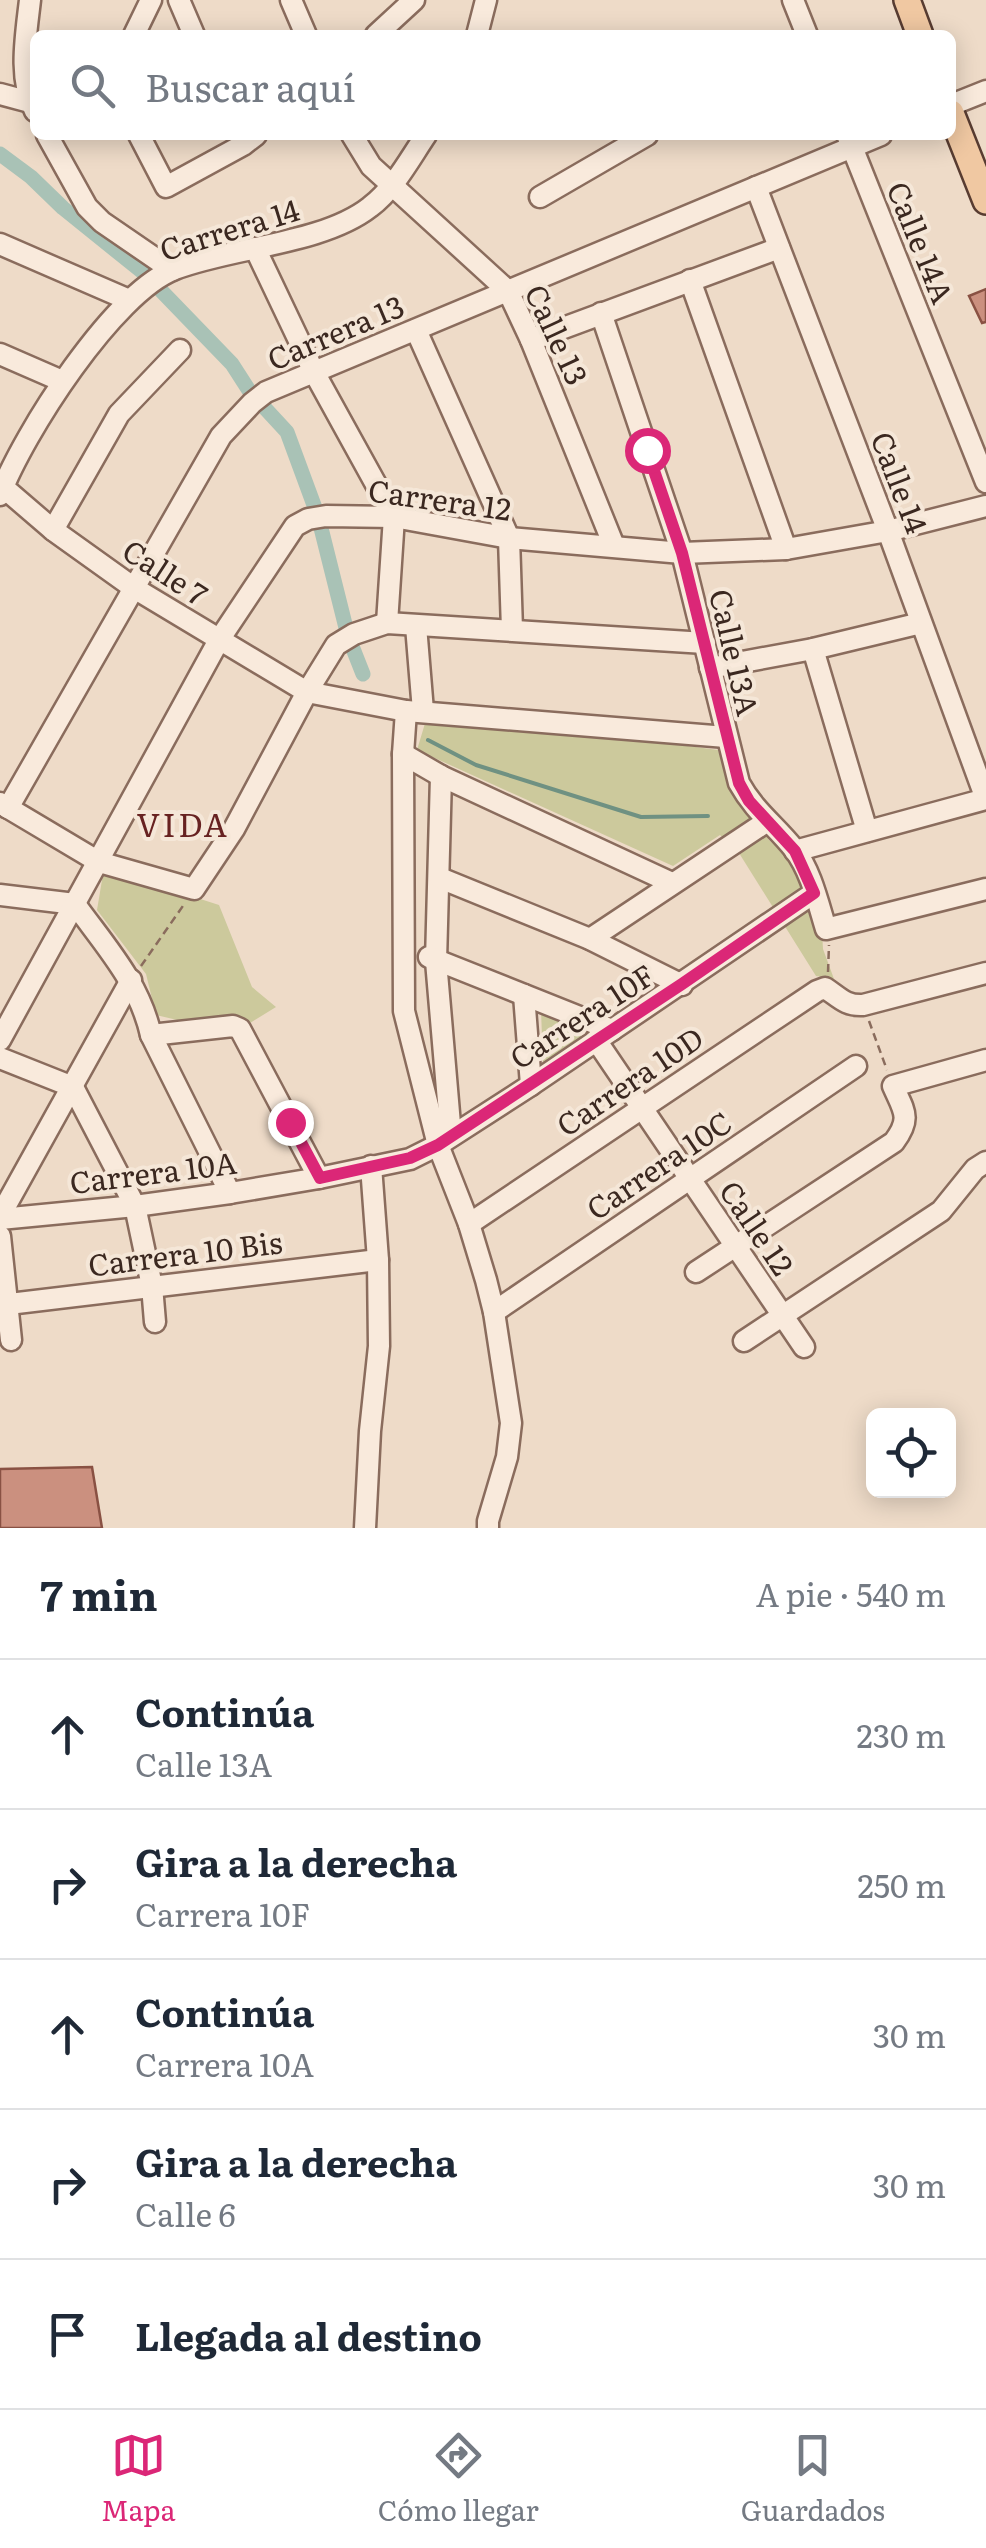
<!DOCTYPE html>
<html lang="es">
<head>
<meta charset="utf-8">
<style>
	body { margin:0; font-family:Literata,serif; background:#f6f6f7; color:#1f2937 }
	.controls { position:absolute; right:30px; bottom:30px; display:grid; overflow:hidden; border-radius:15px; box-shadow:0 5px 25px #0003 }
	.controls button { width:90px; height:90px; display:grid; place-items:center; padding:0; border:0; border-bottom:2px solid #e0e1e3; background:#fff; color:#1f2937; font:50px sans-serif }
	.stop { position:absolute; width:30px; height:30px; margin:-22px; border:8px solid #db2777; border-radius:50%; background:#fff }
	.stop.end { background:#db2777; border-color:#fff; box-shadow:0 2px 10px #0008 }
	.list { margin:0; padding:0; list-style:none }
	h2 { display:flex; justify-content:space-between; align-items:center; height:130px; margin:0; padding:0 40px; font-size:42px }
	h2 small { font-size:32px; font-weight:400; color:#747a83 }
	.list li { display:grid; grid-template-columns:65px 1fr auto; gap:30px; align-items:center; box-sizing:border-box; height:150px; padding:0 40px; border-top:2px solid #e0e1e3 }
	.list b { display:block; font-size:38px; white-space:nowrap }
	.list p { margin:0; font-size:32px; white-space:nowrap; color:#747a83 }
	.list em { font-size:32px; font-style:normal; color:#747a83 }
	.icon { flex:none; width:55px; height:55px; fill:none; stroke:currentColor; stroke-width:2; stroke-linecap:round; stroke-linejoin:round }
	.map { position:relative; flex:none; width:986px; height:1528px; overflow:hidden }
	.search { position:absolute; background:#fff; box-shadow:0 5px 25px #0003; left:30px; right:30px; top:30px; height:110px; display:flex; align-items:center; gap:25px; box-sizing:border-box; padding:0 35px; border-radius:15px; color:#747a83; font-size:38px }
	.sheet { height:880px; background:#fff }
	nav { display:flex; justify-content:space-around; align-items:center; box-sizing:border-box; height:140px; border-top:2px solid #e0e1e3; background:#fff; font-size:28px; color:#747a83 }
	nav a { display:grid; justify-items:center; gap:5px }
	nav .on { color:#db2777 }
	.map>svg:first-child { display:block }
	.green { fill:#ccc99c }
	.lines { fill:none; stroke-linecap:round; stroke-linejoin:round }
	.stream { stroke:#6f9182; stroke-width:4 }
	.canal { stroke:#a9c2b6; stroke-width:15 }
	.building { fill:#cb907f; stroke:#895143; stroke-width:2.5 }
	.minor-casing { stroke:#8a6c5d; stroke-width:25 }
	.major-casing { stroke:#583c31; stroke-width:30 }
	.path { stroke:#8a6c5d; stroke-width:2.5; stroke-dasharray:8 5; stroke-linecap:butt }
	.minor { stroke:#f9eadc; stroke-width:20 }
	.major { stroke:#f0c8a2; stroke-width:25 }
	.route { stroke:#db2777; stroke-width:12 }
	.labels { text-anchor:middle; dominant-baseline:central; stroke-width:8; stroke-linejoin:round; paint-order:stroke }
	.street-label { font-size:30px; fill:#3b2820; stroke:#f5e7d8 }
	.neighbourhood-label { font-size:32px; letter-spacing:2.5px; fill:#672221; stroke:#f5e7d8 }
</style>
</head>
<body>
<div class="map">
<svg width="986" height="1528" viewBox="0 0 986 1528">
	<rect width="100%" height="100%" fill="#eedbc8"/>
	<g class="green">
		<path d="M426,720L534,733L598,734L718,750L734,795L769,840L791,860L822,932L823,949L834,979L816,976L739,853L720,835L673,866L417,750Z"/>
		<path d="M104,868L219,905L252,987L276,1007L250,1023H190L156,1015L146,974L97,910Z"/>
		<path d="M541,1010L570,1021L584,1040L543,1064Z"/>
	</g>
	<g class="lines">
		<path class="stream" d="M428,740L476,765L641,817L708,816"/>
		<path class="canal" d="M0,154L31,177L63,208L145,274L232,364L250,392L287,432L318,516L348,636L363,674"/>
	</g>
	<g class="building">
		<path d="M986,289V322L982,323L969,296Z"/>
		<path d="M92,1467L102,1528H0V1469Z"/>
	</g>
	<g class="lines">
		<defs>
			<g id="minor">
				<path d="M30,0C26,36 18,78 35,111"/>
				<path d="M179,0L194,35"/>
				<path d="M291,0L306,35"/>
				<path d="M793,0L807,35"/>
				<path d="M134,35L151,0"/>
				<path d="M376,35L414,0"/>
				<path d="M477,35L486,0"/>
				<path d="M0,94L30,102"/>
				<path d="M951,105L986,91"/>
				<path d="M47,135L87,207L102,222L172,270"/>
				<path d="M139,135L166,187L243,145L256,135"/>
				<path d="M352,135L371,166L508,291L531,340L614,546"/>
				<path d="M848,137L986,482"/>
				<path d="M756,187L888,531L986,799"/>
				<path d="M540,197L647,135"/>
				<path d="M0,244L129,300"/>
				<path d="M255,248L314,372L394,517L387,623"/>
				<path d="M690,280L786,549"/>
				<path d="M601,313L682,553L739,783C755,812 775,825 794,849C811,871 818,903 826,929L986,889"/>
				<path d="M416,330L509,538L512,630"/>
				<path d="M531,340L779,248"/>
				<path d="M0,354L62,381"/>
				<path d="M3,487L53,530L134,588L307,692L406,711L726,737"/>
				<path d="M0,495C23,434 113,293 175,269C232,247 323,244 370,207C394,189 409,160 426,135"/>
				<path d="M53,530L119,414L180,350"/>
				<path d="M416,626L423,711"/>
				<path d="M813,649L867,831"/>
				<path d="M710,668L813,649L921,623"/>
				<path d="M406,711L403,754L404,1011L438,1145L469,1224L486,1280L494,1312L511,1423L507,1457L488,1521V1528"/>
				<path d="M403,754L441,776L672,883"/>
				<path d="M441,776L436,961L451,1136"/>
				<path d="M0,803L99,862L194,889L234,829L307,692L336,645L354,634L387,623L705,643"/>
				<path d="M8,808L221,436L252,403L266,392L881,135"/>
				<path d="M795,851L986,799"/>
				<path d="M440,878L590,939L682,985"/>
				<path d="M0,895L75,904C106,947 139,982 151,1035L230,1193"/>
				<path d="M590,939L766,822"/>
				<path d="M429,957L612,1030"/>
				<path d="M524,995L531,1085"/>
				<path d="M151,1035L233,1026L240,1029L319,1178"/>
				<path d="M0,1040L219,640L295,526L308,519L326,516L394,517L509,538L682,553L786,549L888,531L986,506"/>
				<path d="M596,1040L804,1347"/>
				<path d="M0,1058L73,1087L135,1206L152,1286L155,1322"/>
				<path d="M0,1216L131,980"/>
				<path d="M0,1219L135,1206L230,1193L319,1178L410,1159L438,1145L531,1085L814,893"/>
				<path d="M469,1224L817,991L825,988C839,997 845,1006 863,1005L986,973"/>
				<path d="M0,1236L11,1340"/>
				<path d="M696,1272L894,1142C912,1118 904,1111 893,1086L986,1060"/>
				<path d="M0,1305L378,1260"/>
				<path d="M494,1312L856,1066"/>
				<path d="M744,1341L941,1211L975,1169L986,1162"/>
				<path d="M365,1528L370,1431L379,1346L378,1260L371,1166"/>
			</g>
			<g id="major">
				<path d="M907,0L920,35"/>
				<path d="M951,113L986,201"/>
			</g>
		</defs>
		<use href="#minor" class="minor-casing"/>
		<use href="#major" class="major-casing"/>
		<g class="path">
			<path d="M141,966L185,903"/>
			<path d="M828,972L829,945"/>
			<path d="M869,1021L887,1070"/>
		</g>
		<use href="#minor" class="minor"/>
		<use href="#major" class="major"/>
	</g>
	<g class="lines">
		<path class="route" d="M290,1122L320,1178L410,1158L438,1145L682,984L814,893L795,851L749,801L739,783L682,553L647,450"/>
	</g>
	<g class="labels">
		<g class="street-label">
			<text transform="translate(229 228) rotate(-17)">Carrera 14</text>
			<text transform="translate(922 242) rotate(68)">Calle 14A</text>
			<text transform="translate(335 331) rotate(-23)">Carrera 13</text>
			<text transform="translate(558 334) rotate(65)">Calle 13</text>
			<text transform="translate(901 482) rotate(69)">Calle 14</text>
			<text transform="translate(440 498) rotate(8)">Carrera 12</text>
			<text transform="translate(166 571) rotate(33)">Calle 7</text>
			<text transform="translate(736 652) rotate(77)">Calle 13A</text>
			<text transform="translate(581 1015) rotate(-33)">Carrera 10F</text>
			<text transform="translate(629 1080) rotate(-34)">Carrera 10D</text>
			<text transform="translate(658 1164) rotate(-34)">Carrera 10C</text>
			<text transform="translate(153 1171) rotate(-7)">Carrera 10A</text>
			<text transform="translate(758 1227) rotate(56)">Calle 12</text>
			<text transform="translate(185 1252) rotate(-7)">Carrera 10 Bis</text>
		</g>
		<g class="neighbourhood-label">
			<text x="183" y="823">VIDA</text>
		</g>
	</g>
</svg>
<div class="controls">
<button><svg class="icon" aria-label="locate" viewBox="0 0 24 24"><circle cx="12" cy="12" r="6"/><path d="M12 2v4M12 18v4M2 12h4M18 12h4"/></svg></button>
</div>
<div class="stop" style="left:647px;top:450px"></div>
<div class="stop end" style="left:290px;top:1122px"></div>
<div class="search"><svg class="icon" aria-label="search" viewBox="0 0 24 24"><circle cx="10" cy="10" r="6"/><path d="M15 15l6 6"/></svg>Buscar aquí</div>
</div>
<section class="sheet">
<h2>7 min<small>A pie · 540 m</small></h2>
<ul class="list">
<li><svg class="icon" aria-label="ahead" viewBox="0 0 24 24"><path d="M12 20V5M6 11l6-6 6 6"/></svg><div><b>Continúa</b><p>Calle 13A</p></div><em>230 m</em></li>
<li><svg class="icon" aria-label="right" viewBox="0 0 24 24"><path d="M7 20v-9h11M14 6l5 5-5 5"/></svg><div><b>Gira a la derecha</b><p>Carrera 10F</p></div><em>250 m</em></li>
<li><svg class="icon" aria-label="ahead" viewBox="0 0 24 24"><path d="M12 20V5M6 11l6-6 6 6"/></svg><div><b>Continúa</b><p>Carrera 10A</p></div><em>30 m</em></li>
<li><svg class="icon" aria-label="right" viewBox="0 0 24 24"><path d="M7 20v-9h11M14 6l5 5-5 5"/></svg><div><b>Gira a la derecha</b><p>Calle 6</p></div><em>30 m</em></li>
<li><svg class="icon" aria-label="arrive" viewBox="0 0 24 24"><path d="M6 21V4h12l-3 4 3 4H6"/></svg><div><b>Llegada al destino</b></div></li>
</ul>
</section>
<nav>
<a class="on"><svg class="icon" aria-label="map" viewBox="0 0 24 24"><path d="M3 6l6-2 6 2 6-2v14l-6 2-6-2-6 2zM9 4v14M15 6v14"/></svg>Mapa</a>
<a><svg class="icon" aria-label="directions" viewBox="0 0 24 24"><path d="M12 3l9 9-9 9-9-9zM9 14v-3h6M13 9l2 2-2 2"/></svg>Cómo llegar</a>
<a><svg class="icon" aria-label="saved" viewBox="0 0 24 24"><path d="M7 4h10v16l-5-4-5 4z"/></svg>Guardados</a>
</nav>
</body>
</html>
